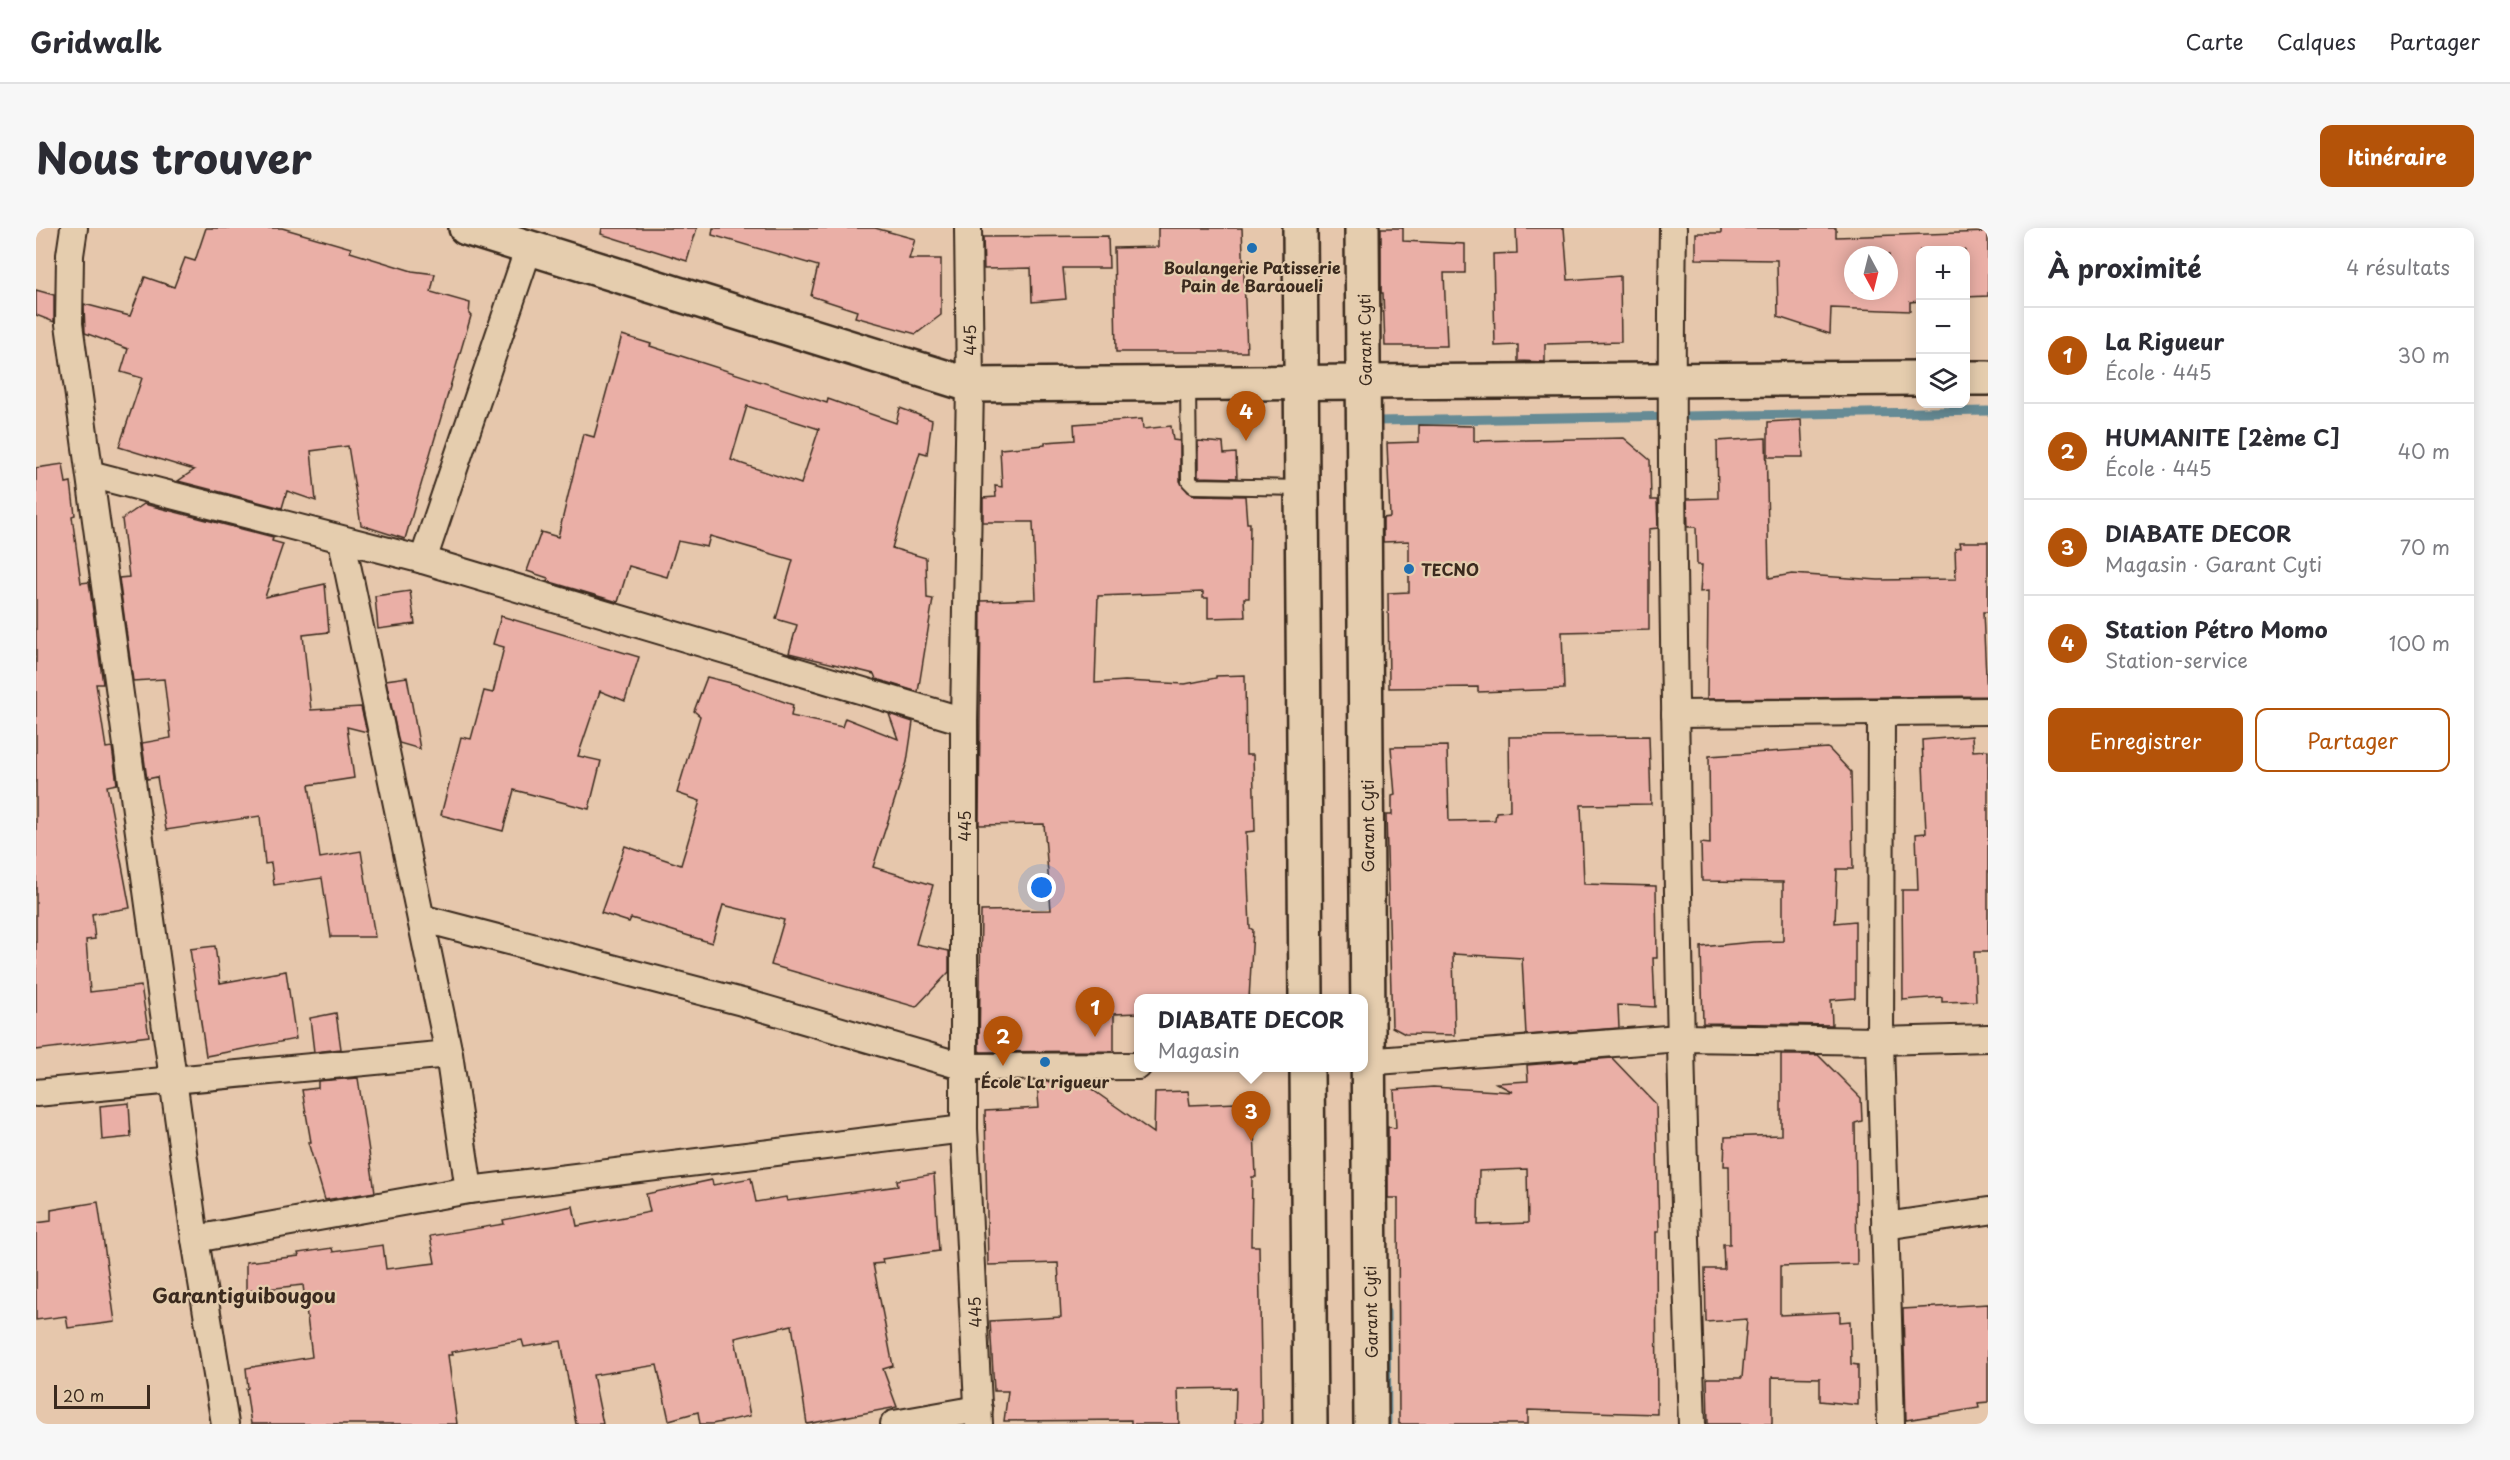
<!DOCTYPE html>
<html lang="fr">
<head>
<meta charset="utf-8">
<style>
	body { margin:0; font-family:"Playpen Sans",sans-serif; background:#f7f7f7; color:#2b2b33 }
	.controls { position:absolute; right:18px; top:18px; display:grid; overflow:hidden; border-radius:12px; box-shadow:0 3px 15px #0003 }
	.controls button { width:54px; height:54px; display:grid; place-items:center; padding:0; border:0; border-bottom:2px solid #e1e1e2; background:#fff; color:#2b2b33; font:30px sans-serif }
	.compass { position:absolute; left:1808px; top:18px; width:54px; height:54px; border-radius:50%; background:#fff; box-shadow:0 3px 15px #0003; rotate:173deg }
	.scale { position:absolute; left:18px; bottom:15px; width:96px; box-sizing:border-box; padding-left:6px; border:3px solid #3b2a1e; border-top:0; font-size:16px; line-height:21px; white-space:nowrap; color:#3b2a1e; -webkit-text-stroke:4px #e5cdae; paint-order:stroke }
	.you { position:absolute; left:1006px; top:660px; width:21px; height:21px; margin:-15px; border:4px solid #fff; border-radius:50%; background:#1a73e8; box-shadow:0 0 0 9px #1a73e833 }
	.badge { display:grid; place-items:center; width:39px; height:39px; border-radius:50%; background:#b45309; color:#fff; font-size:20px; font-weight:700 }
	.pin { position:absolute; translate:-50% -50px; filter:drop-shadow(0 2px 3px #0008) }
	.pin::after { content:''; position:absolute; top:32px; width:21px; height:18px; background:inherit; clip-path:polygon(0 0,100% 0,50% 100%) }
	.popup { position:absolute; left:1098px; top:766px; width:234px; height:78px; box-sizing:border-box; display:grid; place-content:center; border-radius:12px; background:#fff; filter:drop-shadow(0 2px 4px #0005); font-size:20px; white-space:nowrap; color:#7c7c81 }
	.popup b { font-size:22px; color:#2b2b33 }
	.popup::after { content:''; position:absolute; left:50%; top:100%; margin-left:-12px; border:12px solid transparent; border-top-color:#fff }
	.list { margin:0; padding:0; list-style:none }
	h2 { display:flex; justify-content:space-between; align-items:center; height:78px; margin:0; padding:0 24px; font-size:26px }
	h2 small { font-size:20px; font-weight:400; color:#7c7c81 }
	.list li { display:grid; grid-template-columns:39px 1fr auto; gap:18px; align-items:center; box-sizing:border-box; height:96px; padding:0 24px; border-top:2px solid #e1e1e2 }
	.list b { display:block; font-size:22px; white-space:nowrap }
	.list p { margin:0; font-size:20px; white-space:nowrap; color:#7c7c81 }
	.list em { font-size:20px; font-style:normal; color:#7c7c81 }
	.actions { display:flex; gap:12px; padding:18px 24px }
	.actions a { flex:1; padding:14px 0; border:2px solid #b45309; border-radius:12px; text-align:center; font-size:21px; color:#b45309 }
	.actions .main { background:#b45309; color:#fff }
	.icon { flex:none; width:33px; height:33px; fill:none; stroke:currentColor; stroke-width:2; stroke-linecap:round; stroke-linejoin:round }
	.map { position:relative; flex:none; width:1952px; height:1196px; overflow:hidden; border-radius:12px }
	header { display:flex; align-items:center; gap:36px; box-sizing:border-box; height:84px; padding:0 30px; background:#fff; border-bottom:2px solid #e1e1e2 }
	header strong { font-size:28px }
	nav { display:flex; gap:33px; margin-inline-start:auto; font-size:21px }
	.intro { display:flex; align-items:center; justify-content:space-between; box-sizing:border-box; height:144px; padding:0 36px }
	h1 { margin:0; font-size:42px }
	.button { padding:15px 27px; border-radius:12px; background:#b45309; color:#fff; font-size:21px; font-weight:700 }
	main { display:flex; gap:36px; padding:0 36px }
	aside { flex:1; background:#fff; border-radius:12px; box-shadow:0 3px 15px #0003 }
	.map>svg:first-child { display:block }
	.lines { fill:none; stroke-linecap:round; stroke-linejoin:round }
	.stream { stroke:#668b95; stroke-width:9 }
	.building { fill:#eaafa6; stroke:#3b2a1e; stroke-width:1.5; fill-rule:evenodd }
	.service-casing { stroke:#3b2a1e; stroke-width:18 }
	.minor-casing { stroke:#3b2a1e; stroke-width:30 }
	.tertiary-casing { stroke:#3b2a1e; stroke-width:38 }
	.secondary-casing { stroke:#3b2a1e; stroke-width:38 }
	.service { stroke:#e5cdae; stroke-width:14 }
	.minor { stroke:#e5cdae; stroke-width:26 }
	.tertiary { stroke:#e5cdae; stroke-width:33 }
	.secondary { stroke:#e5cdae; stroke-width:33 }
	.poi-dot { fill:#1f6fb2; stroke:#e5cdae; stroke-width:2 }
	.labels { text-anchor:middle; dominant-baseline:central; stroke-width:4.5; stroke-linejoin:round; paint-order:stroke }
	.poi-label { font-size:16px; font-weight:bold; fill:#3b2a1e; stroke:#e5cdae }
	.street-label { font-size:16px; fill:#3b2a1e; stroke:#e5cdae }
	.quarter-label { font-size:20px; font-weight:bold; fill:#3b2a1e; stroke:#e5cdae }
</style>
</head>
<body>
<header>
<strong>Gridwalk</strong>
<nav><a>Carte</a><a>Calques</a><a>Partager</a></nav>
</header>
<div class="intro"><h1>Nous trouver</h1><a class="button">Itinéraire</a></div>
<main>
<div class="map">
<svg width="1952" height="1196" viewBox="0 0 1952 1196">
	<rect width="100%" height="100%" fill="#e6c7ac"/>
	<filter id="ink" filterUnits="userSpaceOnUse"><feTurbulence type="fractalNoise" baseFrequency=".0167" numOctaves="2"/><feDisplacementMap in="SourceGraphic" scale="12" xChannelSelector="R" yChannelSelector="G"/><feConvolveMatrix kernelMatrix="1 2 1 2 8 2 1 2 1" color-interpolation-filters="sRGB"/></filter>
	<g filter="url(#ink)">
		<g class="lines">
			<g class="stream">
				<path d="M1341,201L1340,193L1952,183"/>
				<path d="M1350,1084L1351,1196"/>
			</g>
		</g>
		<g class="building">
			<path d="M170,0H246L315,20L314,24L376,43L399,46L395,64L434,75L433,86L435,88L369,311L325,297L312,218L275,223L280,273L251,263L246,280L142,253L158,242L83,219L106,150L85,144L92,121L49,105L48,76L94,88L109,49L138,59L149,30L159,33Z"/>
			<path d="M566,0H661L651,33L565,6Z"/>
			<path d="M677,0H839L879,11L873,31H905V87L880,106L819,89L821,83L775,68L782,38L676,7Z"/>
			<path d="M1122,0H1206L1211,124H1080L1078,20L1122,19Z"/>
			<path d="M1345,0H1367V13L1429,16V45H1408L1411,118H1349L1347,65H1345Z"/>
			<path d="M1480,0H1528L1532,52L1584,48L1585,114L1509,116V134L1482,133V117L1459,118L1457,26L1481,25Z"/>
			<path d="M1685,0H1800V9L1952,4V68L1929,69V22H1884V73L1874,74V83L1795,80L1794,106L1742,89L1741,32L1660,31V5H1685ZM1817,27H1853V63H1817Z"/>
			<path d="M1072,8L1073,40H1027L1030,71L996,74L995,40L948,41L947,9Z"/>
			<path d="M0,62L18,67V94L0,87Z"/>
			<path d="M586,107L615,116L614,118L791,175L792,171L860,195L864,180L896,192L891,226L884,224L856,320L890,330L891,370L897,371L882,464L840,451L838,446L753,425L761,397L740,391L757,332L674,308L671,319L642,313L631,349L593,338L582,374L511,353L512,350L491,343L505,304L522,309L547,206L558,209ZM711,178L783,201L765,256L695,232Z"/>
			<path d="M1106,191L1107,201L1135,198L1137,212L1144,213V253L1152,264L1158,267L1209,268L1211,295H1214L1213,370H1208L1209,389L1172,390V370H1167V364L1062,368L1059,455L1089,453L1149,456L1180,450V448L1209,447L1210,527H1217L1219,603L1210,604L1214,700L1217,702L1213,771H1102V785L1078,786V823L945,824L943,823L945,683L1015,682L1008,596L943,597L945,373L1000,371L997,294H947V270L960,269L959,258L966,259L964,221L1009,217V214L1039,212L1038,196Z"/>
			<path d="M1765,192L1767,229H1732V194Z"/>
			<path d="M1383,197L1438,198V213L1588,210L1614,232L1615,272H1621L1622,300L1613,301V402L1526,404L1528,461L1442,464V459L1353,460L1352,365L1373,364V313L1347,314V290L1354,289L1351,215L1383,214Z"/>
			<path d="M1730,210L1733,350L1756,346L1842,352L1920,351L1919,320L1925,319L1924,314H1952V384H1947L1951,468L1671,471L1672,363L1664,364L1666,337H1661L1660,299H1652L1651,271L1682,270L1681,213Z"/>
			<path d="M1162,213L1187,215L1188,226L1200,225L1201,250L1162,249Z"/>
			<path d="M27,236L30,255L35,254L39,287L36,288L45,355L53,354L67,456H60L70,520L76,519L81,556L71,558L94,680L56,686L59,711L50,712L54,764L105,758L113,808L0,822V240Z"/>
			<path d="M108,276L237,309L236,313L247,316L229,369L289,356L293,404L267,407L275,482L325,479L331,504L311,499L318,550L273,557L284,630L325,623L339,709H295L286,650L238,657L235,635L229,636L224,588L130,602L121,549L111,551L106,515L135,510L128,451L97,453L83,350L93,349L86,291Z"/>
			<path d="M374,363L379,396L342,401L339,368Z"/>
			<path d="M465,388L603,429L589,473L564,463L542,528L565,533L553,581L478,562L467,603L405,587L425,509L435,511L448,463L457,465L468,419L457,416Z"/>
			<path d="M371,449L384,521L363,515L350,452Z"/>
			<path d="M671,449L699,456L757,477L755,488L806,499L809,490L862,511L853,486L877,494L871,534L837,639L897,657L880,716L913,723V744L880,779L735,737L748,692L687,677L676,715L595,690L593,694L565,685L589,618L645,637L664,573L641,565L664,488L658,483Z"/>
			<path d="M1613,508L1615,576L1545,577L1548,656L1620,658L1621,730H1617L1619,779L1582,777L1583,800L1490,807L1486,730L1417,726L1419,807L1369,806L1356,799L1350,587H1356V568L1359,567L1355,519L1411,518L1413,593L1459,592L1460,584L1474,583L1473,509Z"/>
			<path d="M1936,508L1937,523L1952,522V724H1938L1940,773L1906,774V769L1867,772L1866,662H1882L1880,606L1890,605L1886,512Z"/>
			<path d="M1792,520L1815,544L1817,641H1801L1799,695L1819,693V770L1795,772L1796,797L1667,795L1665,719L1717,714L1747,713V654L1666,653L1665,615L1674,616L1673,528Z"/>
			<path d="M179,718L184,755L250,743L260,811L170,828L154,721Z"/>
			<path d="M300,785L305,821L278,824L274,790Z"/>
			<path d="M1745,827H1782L1825,870L1826,893L1819,895L1821,1036L1744,1038V1087L1804,1084V1094L1814,1093L1815,1136L1822,1137V1177L1784,1173V1150L1736,1149V1196H1672L1671,1150H1706L1711,1091L1670,1094L1669,1041H1688L1687,1016H1694L1693,938H1688L1689,909L1745,907Z"/>
			<path d="M1576,830L1620,876L1623,1004H1620L1621,1186L1492,1182V1196H1363L1362,970H1352V899L1360,900L1358,862L1397,859L1477,864L1460,855L1492,853L1491,837ZM1491,941L1492,995L1442,997L1443,943Z"/>
			<path d="M322,850L339,964L289,972L272,914H275L266,862L282,860V853Z"/>
			<path d="M1044,853L1118,905L1119,864L1152,863L1154,877L1201,875L1215,886L1213,900L1218,902L1220,949H1216L1215,1018H1223L1226,1196H1199L1200,1160L1142,1161L1143,1196H1095V1192L968,1193L972,1163H958L954,1093L1025,1089L1022,1035L952,1037L949,883L1003,880L1001,854Z"/>
			<path d="M93,875L95,909L66,912L64,878Z"/>
			<path d="M898,946L903,1023L846,1031L847,1035L837,1036L857,1138L847,1141L861,1179L771,1196L756,1097L699,1110L714,1188L676,1196H664L662,1184L633,1192L621,1137L557,1147L567,1196H540L525,1113L488,1119L486,1112L415,1124L416,1127H412L421,1196H215L210,1161L212,1160L210,1140L276,1129L267,1057L210,1063V1034L263,1028L262,1025L296,1020L297,1024L347,1017L350,1041L399,1035L394,1008L468,996L467,992L537,978L541,998L614,984L610,966L676,952L677,957L715,950L720,974L750,969L751,973L862,958L861,952Z"/>
			<path d="M62,974L79,1094L32,1100L30,1088L0,1092V995L15,993V982Z"/>
			<path d="M1952,1076V1174L1942,1175L1943,1180L1870,1192L1867,1081Z"/>
		</g>
		<g class="lines">
			<defs>
				<path id="service" d="M1152,155L1153,253L1158,258L1266,260"/>
				<g id="minor">
					<path d="M38,0L34,27L33,96L159,1011L189,1196"/>
					<path d="M932,0L934,157L928,493V901L943,1196"/>
					<path d="M1637,0C1634,178 1637,357 1640,535C1643,755 1648,976 1656,1196"/>
					<path d="M54,246L387,332L928,493"/>
					<path d="M306,313L413,826L433,962"/>
					<path d="M387,332L493,19"/>
					<path d="M1845,484L1844,813L1855,1196"/>
					<path d="M1639,486L1952,483"/>
					<path d="M385,690L706,774L929,839L1102,838"/>
					<path d="M1328,834L1644,810L1844,813L1952,810"/>
					<path d="M0,865L413,826"/>
					<path d="M1849,998L1952,983"/>
					<path d="M159,1011L433,962L928,901"/>
					<path d="M858,1196L943,1181"/>
				</g>
				<g id="tertiary">
					<path d="M430,0L934,157L1884,150"/>
					<path d="M1930,150H1952"/>
				</g>
				<g id="secondary">
					<path d="M1264,0L1270,770"/>
					<path d="M1326,0L1335,1196"/>
					<path d="M1271,840L1274,1196"/>
				</g>
			</defs>
			<use href="#service" class="service-casing"/>
			<use href="#minor" class="minor-casing"/>
			<use href="#tertiary" class="tertiary-casing"/>
			<use href="#secondary" class="secondary-casing"/>
			<use href="#service" class="service"/>
			<use href="#minor" class="minor"/>
			<use href="#tertiary" class="tertiary"/>
			<use href="#secondary" class="secondary"/>
		</g>
	</g>
	<g class="poi-dot">
		<circle cx="1216" cy="20" r="6"/>
		<circle cx="1373" cy="341" r="6"/>
		<circle cx="1009" cy="834" r="6"/>
	</g>
	<g class="labels">
		<g class="poi-label">
			<text x="1216" y="39">Boulangerie Patisserie<tspan x="1216" dy="18">Pain de Baraoueli</tspan></text>
			<text x="1385" y="341" text-anchor="start">TECNO</text>
			<text x="1009" y="853">École La rigueur</text>
		</g>
		<g class="street-label">
			<text transform="translate(933 112) rotate(-91)">445</text>
			<text transform="translate(1328 112) rotate(-91)">Garant Cyti</text>
			<text transform="translate(928 598) rotate(-90)">445</text>
			<text transform="translate(1331 598) rotate(-90)">Garant Cyti</text>
			<text transform="translate(938 1084) rotate(-93)">445</text>
			<text transform="translate(1334 1084) rotate(-91)">Garant Cyti</text>
		</g>
		<g class="quarter-label">
			<text x="208" y="1067">Garantiguibougou</text>
		</g>
	</g>
</svg>
<div class="controls">
<button>+</button>
<button>−</button>
<button><svg class="icon" aria-label="layers" viewBox="0 0 24 24"><path d="M12 4l9 5-9 5-9-5zM3 14l9 5 9-5"/></svg></button>
</div>
<svg class="compass" viewBox="-18 -18 36 36"><path d="M0-13l5 13h-10z" fill="#e53935"/><path d="M0 13l5-13h-10z" fill="#7c7c81"/></svg>
<div class="scale">20 m</div>
<div class="you"></div>
<div class="pin badge" style="left:1059px;top:809px">1</div>
<div class="pin badge" style="left:967px;top:838px">2</div>
<div class="pin badge" style="left:1215px;top:913px">3</div>
<div class="popup"><b>DIABATE DECOR</b>Magasin</div>
<div class="pin badge" style="left:1210px;top:213px">4</div>
</div>
<aside>
<h2>À proximité<small>4 résultats</small></h2>
<ul class="list">
<li><span class="badge">1</span><div><b>La Rigueur</b><p>École · 445</p></div><em>30 m</em></li>
<li><span class="badge">2</span><div><b>HUMANITE [2ème C]</b><p>École · 445</p></div><em>40 m</em></li>
<li><span class="badge">3</span><div><b>DIABATE DECOR</b><p>Magasin · Garant Cyti</p></div><em>70 m</em></li>
<li><span class="badge">4</span><div><b>Station Pétro Momo</b><p>Station-service</p></div><em>100 m</em></li>
</ul>
<div class="actions"><a class="main">Enregistrer</a><a>Partager</a></div>
</aside>
</main>
</body>
</html>
